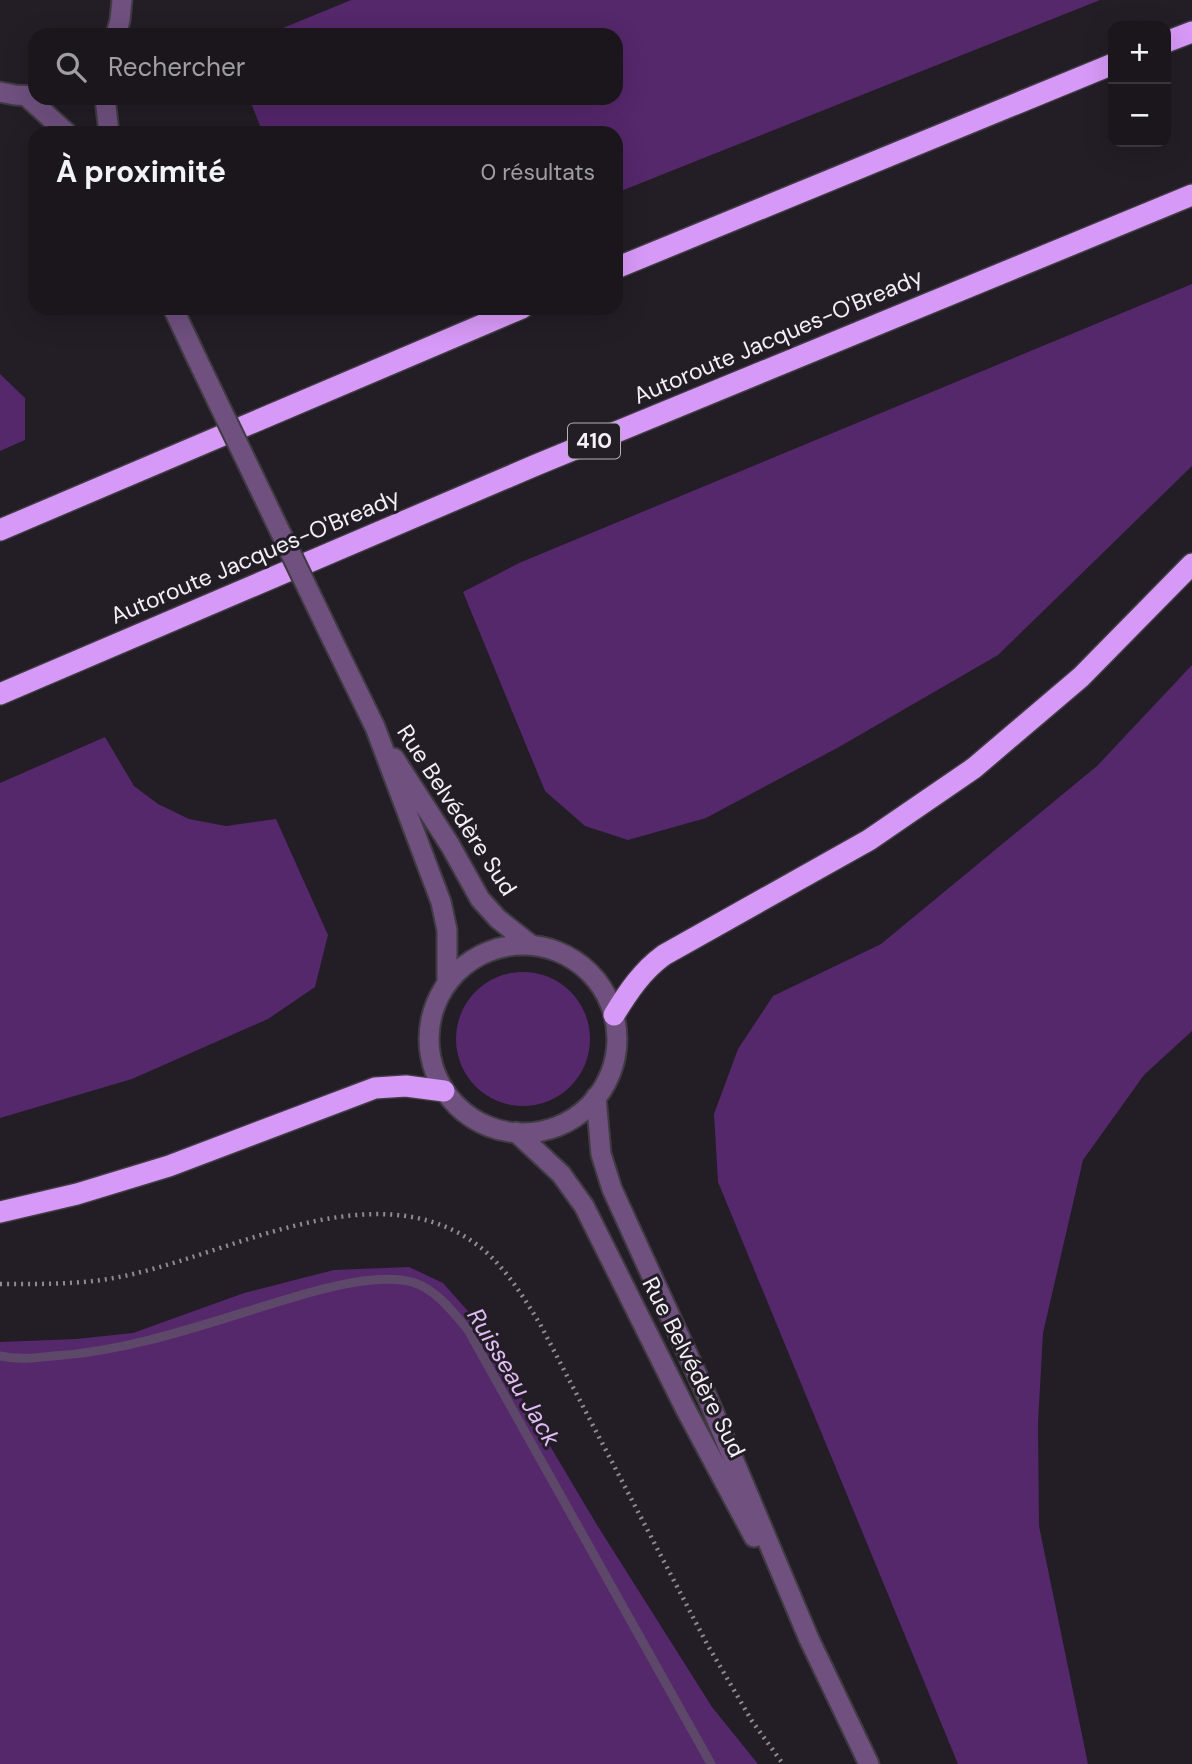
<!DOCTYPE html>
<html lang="fr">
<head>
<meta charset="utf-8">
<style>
	body { margin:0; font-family:"DM Sans",sans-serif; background:#272329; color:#f1f3f6 }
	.controls { position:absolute; right:21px; top:21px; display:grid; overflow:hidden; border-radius:14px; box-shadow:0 7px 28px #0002 }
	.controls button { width:63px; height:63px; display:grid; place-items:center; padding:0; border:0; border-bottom:2px solid #38353b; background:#1a161c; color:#f1f3f6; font:35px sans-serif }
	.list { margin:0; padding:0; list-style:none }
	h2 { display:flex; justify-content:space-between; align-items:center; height:91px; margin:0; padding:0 28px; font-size:30px }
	h2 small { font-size:23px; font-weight:400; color:#9f9fa3 }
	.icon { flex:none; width:38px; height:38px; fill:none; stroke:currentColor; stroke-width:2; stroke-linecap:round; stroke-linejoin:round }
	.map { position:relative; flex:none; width:1192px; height:1764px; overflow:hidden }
	.search { position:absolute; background:#1a161c; box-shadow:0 7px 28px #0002; left:28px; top:28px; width:595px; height:77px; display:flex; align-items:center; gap:18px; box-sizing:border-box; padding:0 24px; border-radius:21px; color:#9f9fa3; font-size:26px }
	.panel { position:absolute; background:#1a161c; box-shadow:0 7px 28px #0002; left:28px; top:126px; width:595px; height:189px; border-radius:21px }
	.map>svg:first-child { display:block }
	.green { fill:#55276b }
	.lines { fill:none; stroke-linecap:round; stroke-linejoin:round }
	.stream { stroke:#5e4869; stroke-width:9 }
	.tertiary-casing { stroke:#403b43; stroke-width:23 }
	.motorway-casing { stroke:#403b43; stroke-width:24 }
	.path { stroke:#908b93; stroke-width:4.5; stroke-dasharray:2 5; stroke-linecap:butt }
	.tertiary { stroke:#6f507f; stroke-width:19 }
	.motorway { stroke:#d799f7; stroke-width:21 }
	.tertiary-bridge-casing { stroke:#403b43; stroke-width:23; stroke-linecap:butt }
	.tertiary-bridge { stroke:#6f507f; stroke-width:19 }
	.labels { text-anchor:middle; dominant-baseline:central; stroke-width:6; stroke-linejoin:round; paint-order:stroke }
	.shield { fill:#231d26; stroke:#b5b1b8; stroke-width:2 }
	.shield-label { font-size:21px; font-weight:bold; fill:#f4f0f7 }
	.street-label { font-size:23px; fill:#f4f0f7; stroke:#231d26 }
	.water-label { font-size:24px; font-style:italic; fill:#e2bcf7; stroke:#231d26 }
</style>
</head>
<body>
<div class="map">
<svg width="1192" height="1764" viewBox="0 0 1192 1764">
	<rect width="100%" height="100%" fill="#231d26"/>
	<g class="green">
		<path d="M351,0H1100L616,193V133H263L249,98H616V35H266Z"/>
		<path d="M1192,284V466L998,655L839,747L706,818L628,840L585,826L545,791L463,592L519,563Z"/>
		<path d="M0,374L25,398V440L0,451Z"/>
		<path d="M1192,665V1031L1144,1075L1083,1160L1043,1333L1038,1423L1039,1526L1088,1764H958L718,1182L714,1114L738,1049L773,996L881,944L1097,766Z"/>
		<path d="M105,737L134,786L158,804L189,819L226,826L276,819L328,935L315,987L268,1019L132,1079L0,1118V783Z"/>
		<circle cx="523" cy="1039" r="67"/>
		<path d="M409,1267L443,1283L474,1318L597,1525L712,1707L758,1764H0V1342L76,1339L133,1333L244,1293L334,1270Z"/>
	</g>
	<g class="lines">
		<path class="stream" d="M0,1356C18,1360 35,1358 53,1356C134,1351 213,1321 291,1298C324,1288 378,1273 412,1282C436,1289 453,1312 468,1330L711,1764"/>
		<defs>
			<g id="tertiary">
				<path d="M116,35L120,20L122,0"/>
				<path d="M0,92L15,95L35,96"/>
				<path d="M26,96L67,133"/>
				<path d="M105,98L109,133"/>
				<path d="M173,308L197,359"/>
				<path d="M332,639L375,727L441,902L447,930V982"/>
				<path d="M394,758L450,845L480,899L498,919L531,945"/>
				<circle cx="523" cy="1039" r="94"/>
				<path d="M596,1097L601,1154L612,1189L708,1399L809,1639L869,1764"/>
				<path d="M516,1132L561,1174L584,1206L686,1410L754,1537"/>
			</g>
			<g id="motorway">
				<path d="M1166,42L1192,32"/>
				<path d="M616,268L1113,64"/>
				<path d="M0,530L522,308"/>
				<path d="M0,694L536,465L1192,195"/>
				<path d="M614,1015C628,992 642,971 664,955L869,840L974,768L1081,677L1192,564"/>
				<path d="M0,1212L77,1194L169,1166L375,1088L406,1086L444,1091"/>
			</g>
		</defs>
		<use href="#tertiary" class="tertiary-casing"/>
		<use href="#motorway" class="motorway-casing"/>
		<path class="path" d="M0,1284C47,1284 91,1285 137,1273C243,1248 388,1167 486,1252C509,1273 524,1298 540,1324L707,1644L752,1721L783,1764"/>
		<use href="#tertiary" class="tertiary"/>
		<use href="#motorway" class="motorway"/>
		<defs>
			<path id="tertiary-bridge" d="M197,359L332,639"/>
		</defs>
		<use href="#tertiary-bridge" class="tertiary-bridge-casing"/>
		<use href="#tertiary-bridge" class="tertiary-bridge"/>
	</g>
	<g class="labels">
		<rect class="shield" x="568" y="423.5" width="52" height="35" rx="5"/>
		<g class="shield-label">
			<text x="594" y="441">410</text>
		</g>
		<g class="street-label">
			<text transform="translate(778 336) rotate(-23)">Autoroute Jacques-O'Bready</text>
			<text transform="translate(255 556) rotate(-23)">Autoroute Jacques-O'Bready</text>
			<text transform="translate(457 810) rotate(57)">Rue Belvédère Sud</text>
			<text transform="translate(694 1367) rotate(63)">Rue Belvédère Sud</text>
		</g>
		<g class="water-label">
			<text transform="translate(514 1377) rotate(59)">Ruisseau Jack</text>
		</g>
	</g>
</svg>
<div class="controls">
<button>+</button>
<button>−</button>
</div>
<div class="search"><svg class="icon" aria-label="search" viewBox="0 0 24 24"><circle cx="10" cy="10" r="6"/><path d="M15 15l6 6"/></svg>Rechercher</div>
<section class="panel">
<h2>À proximité<small>0 résultats</small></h2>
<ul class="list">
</ul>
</section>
</div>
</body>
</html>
